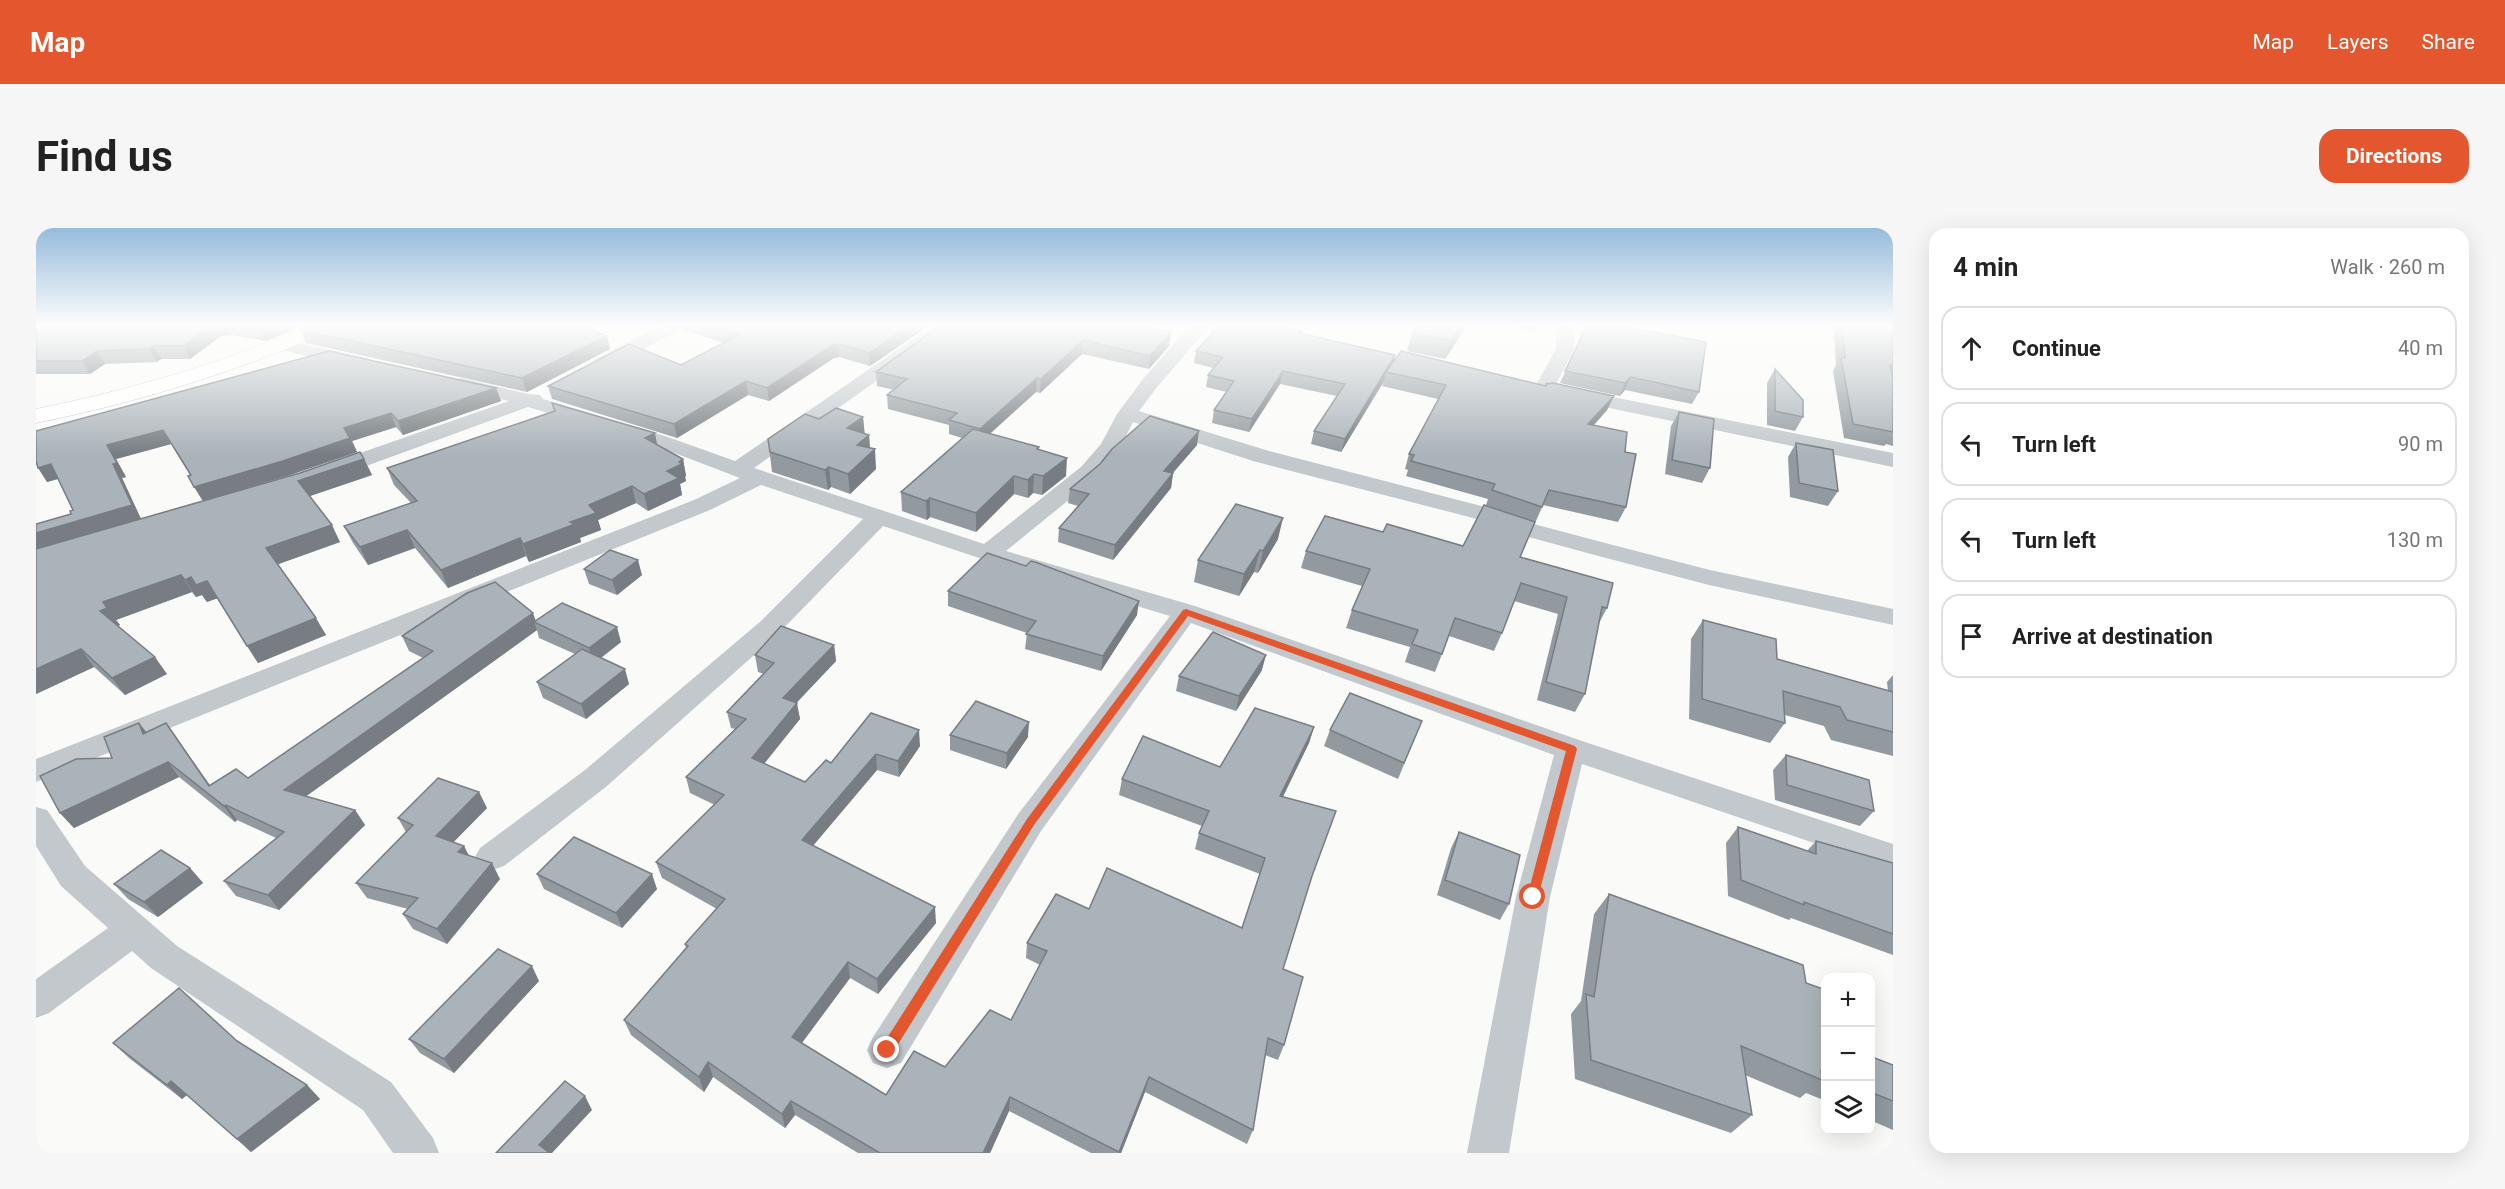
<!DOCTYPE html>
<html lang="en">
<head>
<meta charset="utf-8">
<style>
	body { margin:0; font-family:Roboto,sans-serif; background:#f6f6f6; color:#222 }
	.controls { position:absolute; right:18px; bottom:18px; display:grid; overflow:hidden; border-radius:12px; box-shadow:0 6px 24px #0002 }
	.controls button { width:54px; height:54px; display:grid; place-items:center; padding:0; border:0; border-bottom:2px solid #e0e0e0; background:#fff; color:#222; font:30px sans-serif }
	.stop { position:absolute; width:18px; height:18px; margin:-14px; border:4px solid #e4572e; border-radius:50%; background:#fff }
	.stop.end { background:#e4572e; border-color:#fff; box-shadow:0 2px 6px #0008 }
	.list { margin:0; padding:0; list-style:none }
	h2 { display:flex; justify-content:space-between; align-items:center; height:78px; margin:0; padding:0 24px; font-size:26px }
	h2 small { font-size:20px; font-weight:400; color:#767676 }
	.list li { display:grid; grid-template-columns:39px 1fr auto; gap:18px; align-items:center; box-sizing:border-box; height:84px; margin:0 12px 12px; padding:0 12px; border:2px solid #e0e0e0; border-radius:18px }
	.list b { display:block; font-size:22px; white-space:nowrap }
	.list em { font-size:20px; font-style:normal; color:#767676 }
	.icon { flex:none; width:33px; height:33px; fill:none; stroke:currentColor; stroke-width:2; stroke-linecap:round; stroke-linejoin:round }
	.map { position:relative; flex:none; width:1857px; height:925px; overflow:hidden; border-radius:18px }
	header { display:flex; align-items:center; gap:36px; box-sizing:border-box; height:84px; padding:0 30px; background:#e4572e; color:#fff }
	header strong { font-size:28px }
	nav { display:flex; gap:33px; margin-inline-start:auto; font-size:21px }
	.intro { display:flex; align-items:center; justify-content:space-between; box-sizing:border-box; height:144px; padding:0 36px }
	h1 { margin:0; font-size:42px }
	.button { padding:15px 27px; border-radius:18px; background:#e4572e; color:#fff; font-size:21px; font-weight:700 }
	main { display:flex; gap:36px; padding:0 36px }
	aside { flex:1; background:#fff; border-radius:18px; box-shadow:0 6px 24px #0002 }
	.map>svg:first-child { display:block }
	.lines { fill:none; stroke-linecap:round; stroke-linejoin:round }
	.secondary-casing { stroke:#b3babf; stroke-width:1 }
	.minor { fill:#c3c8cc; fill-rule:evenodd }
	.secondary { fill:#fff; fill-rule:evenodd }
	.wall { fill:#929a9f; fill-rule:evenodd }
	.shaded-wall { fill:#777d82 }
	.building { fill:#aab3b9; stroke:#777d82; stroke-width:1.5 }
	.route { fill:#e4572e }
</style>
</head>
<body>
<header>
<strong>Map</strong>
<nav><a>Map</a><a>Layers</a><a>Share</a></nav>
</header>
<div class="intro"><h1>Find us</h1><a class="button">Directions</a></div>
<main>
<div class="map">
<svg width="1857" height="925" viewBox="0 0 1857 925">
	<rect width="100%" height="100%" fill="#fafaf8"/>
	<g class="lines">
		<defs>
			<path id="secondary" d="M273,97H300L297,101C201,144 103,174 0,195V181C94,162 185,136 273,97Z"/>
		</defs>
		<use href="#secondary" class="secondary-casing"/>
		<g class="minor">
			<path d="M625,97H648L645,101L572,140H558L556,136L558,132Z"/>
			<path d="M898,97H919L718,240L948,316L1045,239L1065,216L1081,186L1107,151L1151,101L1155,97H1175L1121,159L1103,183L1233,223L1453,280L1494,295L1573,316L1674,342L1857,381V397L1673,357L1555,326L1478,305L1437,290L1217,233L1097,194L1085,218L1061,249L970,323L1159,378L1546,513L1857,616V642L1546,536L1514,669L1473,925H1431L1480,669L1518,527L1155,395L1005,603L865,835L851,840L837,835L831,822L837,809L983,585L1134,388L943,330L847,298L743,405L571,558L468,638L456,642L444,638L439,629L444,620L549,542L725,393L827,291L725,257L674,282L0,554V531L658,272L704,250L615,216L492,179L300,249L292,251L284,249L281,244L284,239L473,173L418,160L415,156L418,152L425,150L492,166L504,167L507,171L629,208L699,233Z"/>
			<path d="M1520,97H1538V121L1517,162L1514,166H1500L1497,162L1520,121Z"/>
			<path d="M247,112L331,130L333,134L331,138L324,140L241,121L238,117L241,113Z"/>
			<path d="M1537,161L1857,225V239L1530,171L1527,167L1530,163Z"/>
			<path d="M0,579L11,582L49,638L141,718L355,854L397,910L403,925H357L327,882L115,740L96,723L13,785L0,790V751L72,700L25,658L0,618Z"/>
		</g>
		<use href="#secondary" class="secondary"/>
	</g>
	<g class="wall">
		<path d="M0,97H267L230,113L196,107L185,108L154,131H125L121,134L69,136L54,146H0Z"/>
		<path d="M646,97H894L834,138L803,129L798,130L733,173L712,167L641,210L516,171L512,158L645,137L688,115L647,102Z"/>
		<path d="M905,97L1133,118L1113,141L1046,126L1004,165L1000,164L954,206L1003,219V222L1030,248L1006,267L997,265L992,270L978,266L940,304L894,289L891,292L866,283L865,264L926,210L913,206V197L852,181L851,167L858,162L841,158L840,144Z"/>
		<path d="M1431,97L1409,131L1371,123L1376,105Z"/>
		<path d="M1467,97H1500L1498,103Z"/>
		<path d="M1549,97H1580L1663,164L1656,176L1589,162L1584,168L1524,155L1541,117Z"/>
		<path d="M1795,97H1853L1857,108V218L1850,216L1848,218L1808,210L1797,143L1800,137L1798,104Z"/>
		<path d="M265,102L574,121L491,164L270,115Z"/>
		<path d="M1266,103L1265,106L1359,127L1357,134L1578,168L1571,182L1558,197L1589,224L1590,279L1582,294L1507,277L1484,329L1571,380L1563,395L1549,466L1539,484L1501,472L1522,386L1478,373L1466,405L1458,423L1413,408L1399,444L1369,434L1374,419L1310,400L1316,382L1326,358L1265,340L1270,323L1347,304L1427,318L1492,292L1450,277L1452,271L1370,248L1372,242L1369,241L1373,226L1402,171L1346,158L1348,153L1305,224L1275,216L1278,203L1301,168L1244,156L1213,204L1176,195L1178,182L1191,164L1170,159L1172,147L1177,140L1158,135L1160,123Z"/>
		<path d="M1739,141L1767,189L1759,203L1731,197V155Z"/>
		<path d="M460,160L465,173L367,207L360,199L316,213L321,224L254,247L184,268L328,231L336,247L274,268L304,314L242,336L290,407L222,435L182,370L171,374L166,367L160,369L156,364L80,392L84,397L82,398L131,446L89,467L58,439L0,466V296L35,286L37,282L22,251L11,254L0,233ZM135,216L154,247L152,248L167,273L105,291L86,250L90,249L80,231Z"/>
		<path d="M1643,184L1674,240L1666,255L1629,246L1635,198Z"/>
		<path d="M827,189L828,206L833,207L834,220L840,241L814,266L795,259L792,262L736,244L732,211L783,191Z"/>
		<path d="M1760,215L1802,263L1792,278L1754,269L1752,229Z"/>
		<path d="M621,217L647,231L650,248L649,249L650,253L644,256L646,267L612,283L600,275L562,292L565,302L544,310L545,314L493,334L490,328L412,360L379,320L332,337L317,315L308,298L375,275L358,257L351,240Z"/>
		<path d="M1161,217L1137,245L1135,260L1077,332L1022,314L1023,300L1042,278L1032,275L1034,261Z"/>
		<path d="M1242,311L1222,345L1218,344L1203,368L1158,354L1162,332Z"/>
		<path d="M548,341L606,347L581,367L553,356Z"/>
		<path d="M912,363L1101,387L1065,443L989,421L991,405L912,378Z"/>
		<path d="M1667,392L1741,431L1852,463L1851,454L1857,447V528L1795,512L1788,498L1749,487V495L1734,515L1653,491L1655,411Z"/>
		<path d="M500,393L585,414L565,430L593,456L550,491L507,470L501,454L539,426L503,410L501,402L270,568L319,582L329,597L243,682L200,668L188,653L240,610L201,592L199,594L143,549L38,600L24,585L76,530L103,495L110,504L130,495L174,557L212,550L387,430L373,423L366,408Z"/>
		<path d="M798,417L800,433L760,475L764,491L728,535L769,554L795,535L835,485L884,518L863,549L841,542L777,618L900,695L842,766L814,750L766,815L850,867L909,839L975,792L1004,737L990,730L991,715L1053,681L1206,700L1224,646L1159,621L1163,605L1166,598L1083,567L1086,551L1184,539L1278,499L1273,515L1247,569L1276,648L1247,741L1248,817L1242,832L1229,827L1217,902L1211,916L1109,864L1085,925H1055L973,883L954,925H822L759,887L749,900L677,849L668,864L595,807L588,792L650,720L649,716L681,681L626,650L620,634L679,577L654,565L650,549L699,501L695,500L691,484L728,446L722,444L719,427Z"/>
		<path d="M1226,442L1200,483L1140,463L1143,448Z"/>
		<path d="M1386,493L1362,551L1288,518L1294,502Z"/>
		<path d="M914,507L992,509L970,541L914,522Z"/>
		<path d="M1750,527L1838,583L1824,598L1739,572L1737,542Z"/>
		<path d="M451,580L417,614L428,618L433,628L464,651L411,716L377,701L367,686L372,681L331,670L320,655L370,604L362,590Z"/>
		<path d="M1702,599L1771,623L1780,613L1857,635V727L1755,690L1753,692L1692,668L1690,615Z"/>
		<path d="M1423,604L1473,676L1464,692L1401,667L1415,620Z"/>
		<path d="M154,640L167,655L122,689L92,671L78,656Z"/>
		<path d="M501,646L621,661L586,700L508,661Z"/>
		<path d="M1573,666L1770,755L1790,762V873L1770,865L1764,870L1709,847L1716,887L1695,905L1539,851L1535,786L1545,773L1558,686Z"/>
		<path d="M503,753L418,845L384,825L373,811Z"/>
		<path d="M201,813L271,857L284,871L215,924L151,867L146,871L93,830L77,815Z"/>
		<path d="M1834,819L1836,829L1857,837V902L1834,892Z"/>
	</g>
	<g class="shaded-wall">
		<path d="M176,97H191L196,107L185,108L154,131L147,118Z"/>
		<path d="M230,97H267L230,113L223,100Z"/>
		<path d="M874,97H894L834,138L833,125Z"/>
		<path d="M1426,97H1431L1409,131L1415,113Z"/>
		<path d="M1135,104L1133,118L1113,141L1114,128Z"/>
		<path d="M571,108L574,121L491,164L486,150Z"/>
		<path d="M1047,112L1046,126L1004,165L1005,151Z"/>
		<path d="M802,116L803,129L798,130L733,173L731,160L797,117Z"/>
		<path d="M118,118L125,131L121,134L113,121Z"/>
		<path d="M61,123L69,136L54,146L46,133Z"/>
		<path d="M1359,127L1356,140L1350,144L1348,153L1305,224L1309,211Z"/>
		<path d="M1247,143L1244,156L1213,204L1216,191Z"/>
		<path d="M1595,149L1589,162L1584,168L1589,155Z"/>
		<path d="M1001,150L1000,164L943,215L944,201Z"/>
		<path d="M710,153L712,167L641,210L638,196Z"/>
		<path d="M460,160L465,173L367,207L362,193Z"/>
		<path d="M1578,168L1571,182L1546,210L1552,196Z"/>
		<path d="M355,185L360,199L316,213L321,224L254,247L167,273L158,259L308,200Z"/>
		<path d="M827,189L829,208L811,200Z"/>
		<path d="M127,202L135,216L80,231L90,249L86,250L105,291L0,323V305L96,277L77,236L71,217Z"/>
		<path d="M1163,203L1161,217L1126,257L1128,243Z"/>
		<path d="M619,205L622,221L609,210Z"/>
		<path d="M833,207L834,225L839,221L840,241L814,266L812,246L821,217Z"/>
		<path d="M1031,230L1030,248L1006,267L1007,248Z"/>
		<path d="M328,231L336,247L271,269L262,253Z"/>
		<path d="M647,231L650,248L649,249L650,253L644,256L646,267L612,283L608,266L631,243Z"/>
		<path d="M15,236L25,250L11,254L2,240Z"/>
		<path d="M793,239L795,259L792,262L789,242Z"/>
		<path d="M1137,245L1135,260L1077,332L1079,317Z"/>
		<path d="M998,246L997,265L992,270V252Z"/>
		<path d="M978,248V266L940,304V285Z"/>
		<path d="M596,258L600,275L562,292L565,302L544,310L545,314L493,334L487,316L534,294L553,277Z"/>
		<path d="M894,270V289L891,292L890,273Z"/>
		<path d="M1247,290L1242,311L1222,345L1227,323Z"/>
		<path d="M296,297L304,314L240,337L230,320Z"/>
		<path d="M371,302L379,320L332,337L324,319Z"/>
		<path d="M484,310L490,328L412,360L405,342Z"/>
		<path d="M1224,322L1218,344L1203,368L1208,346Z"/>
		<path d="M602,332L606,347L581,367L576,352Z"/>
		<path d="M145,347L156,364L80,392L84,397L77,400L64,383L67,374Z"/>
		<path d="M155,349L171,353L182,370L171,374L166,367L160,369L149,352Z"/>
		<path d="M1103,373L1101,387L1065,443L1067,428Z"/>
		<path d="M497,385L501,396L498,394L501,402L258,577L248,562Z"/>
		<path d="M280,390L290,407L222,435L211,418Z"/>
		<path d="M581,399L585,414L558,435L553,420Z"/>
		<path d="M798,417L800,433L750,486L747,470Z"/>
		<path d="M45,421L58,439L0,466V441Z"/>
		<path d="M1230,427L1226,442L1200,483L1203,468Z"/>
		<path d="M119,429L131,446L89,467L76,450Z"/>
		<path d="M589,441L593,456L550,491L545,476Z"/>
		<path d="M761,475L764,491L720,546L716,530Z"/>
		<path d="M993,494L992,509L970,541L971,525Z"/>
		<path d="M103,495L115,510L107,506Z"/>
		<path d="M130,495L141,510L184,573L173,558Z"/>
		<path d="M1278,499L1273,515L1239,584L1244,568Z"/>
		<path d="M883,502L884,518L863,549L862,533Z"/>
		<path d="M840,526L841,542L768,628L766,612Z"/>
		<path d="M132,534L143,549L38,600L24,585Z"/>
		<path d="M443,564L451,580L408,624L400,608Z"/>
		<path d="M190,577L201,592L199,594L188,578Z"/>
		<path d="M319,582L329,597L243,682L232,667Z"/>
		<path d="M428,618L436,634L422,624Z"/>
		<path d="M456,635L464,651L411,716L401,701Z"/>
		<path d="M154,640L167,655L122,689L108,674Z"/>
		<path d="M616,646L621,661L586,700L580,685Z"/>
		<path d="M899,679L900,695L842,766L841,751Z"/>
		<path d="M812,734L814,750L759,824L756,809Z"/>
		<path d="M496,738L503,753L418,845L408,831Z"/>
		<path d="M672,834L677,849L668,864L663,849Z"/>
		<path d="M1113,849L1109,864L1085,925H1083Z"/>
		<path d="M135,853L151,867L146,871L131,857Z"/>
		<path d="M271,857L284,871L215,924L201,911Z"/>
		<path d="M549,868L556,882L516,925H508L503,917Z"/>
		<path d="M974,869L973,883L954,925H947Z"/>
		<path d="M755,873L759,887L749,900L746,886Z"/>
	</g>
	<g class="building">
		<path d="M0,97H176L147,118H118L113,121L61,123L46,133H0Z"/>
		<path d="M208,97H230L223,100Z"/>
		<path d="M276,97H546L571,108L486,150L265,102Z"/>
		<path d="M670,97H874L833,125L802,116L797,117L731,160L710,153L638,196L512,158L593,116L645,137L703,107Z"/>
		<path d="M905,97H1102L1135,104L1114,128L1047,112L1005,151L1001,150L944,201L913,192L921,185L851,167L871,151L840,144Z"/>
		<path d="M1184,97H1240L1266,103L1263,105L1359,127L1309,211L1278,203L1309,156L1247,143L1216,191L1178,182L1198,153L1172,147L1187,129L1160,123Z"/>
		<path d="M1382,97H1426L1415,113L1376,105Z"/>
		<path d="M1549,97H1580L1670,114L1663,164L1595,149L1589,155L1529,143L1545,110Z"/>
		<path d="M1806,97H1853L1856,102L1857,108V138L1854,137L1857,149V204L1817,196L1805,130H1809Z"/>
		<path d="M293,123L460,160L362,193L355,185L308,200L314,210L247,233L158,259L152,248L155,247L127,202L71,217L81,235L77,236L96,277L0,305V296L35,286L34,283L37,282L15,236L2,240L0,233V203Z"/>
		<path d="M1365,123L1510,158V156L1517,155L1578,168L1552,196L1591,204L1589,224L1600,226L1590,279L1513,262L1506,279L1456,262L1459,256L1375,233L1378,227L1373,226L1410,157L1350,144Z"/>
		<path d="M1739,141L1767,172V189L1739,183Z"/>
		<path d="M516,175L619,205L609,210L647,231L643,234L646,236L631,243L643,250L608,266L596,258L553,277L560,285L534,294L539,296L487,316L484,310L405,342L371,302L324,319L308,298L381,273L351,240L519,183Z"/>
		<path d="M800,180L827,189L811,200L833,207L821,217L839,221L812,246L793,239L789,242L734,224L732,211L769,186L783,191Z"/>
		<path d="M1643,184L1678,191L1674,240L1636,232Z"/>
		<path d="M1114,188L1163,203L1128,243L1137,245L1079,317L1023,300L1053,266L1034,261L1064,236L1076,221Z"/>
		<path d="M937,201L1003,219L1001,221L1031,230L1007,248L998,246L992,252L978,248L940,285L894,270L890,273L865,264Z"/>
		<path d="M1760,215L1797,222L1802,263L1763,255Z"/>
		<path d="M324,224L328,231L262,253L296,297L230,320L280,390L211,418L171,353L160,357L155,349L149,352L145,347L67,374L71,380L64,383L119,429L76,450L45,421L0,441V321L264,245Z"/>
		<path d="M1200,276L1247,290L1227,323L1224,322L1208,346L1162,332Z"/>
		<path d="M1448,277L1499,294L1484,329L1577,355L1571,380L1566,379L1549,466L1510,454L1531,369L1485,355L1466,405L1419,390L1406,426L1376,416L1382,402L1316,382L1334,341L1270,323L1289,288L1347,304L1351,296L1427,318Z"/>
		<path d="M574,322L602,332L576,352L548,341Z"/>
		<path d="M951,325L990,338L995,333L999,334L1103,373L1067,428L990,406L1000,393L912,363Z"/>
		<path d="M459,354L497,385L248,562L319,582L232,667L188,653L248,604L190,577L188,578L132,534L24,585L4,548L40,531L76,530L68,509L103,495L107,506L130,495L173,558L200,541L212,550L397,423L366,408L431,365Z"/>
		<path d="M526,375L581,399L553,420L498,394Z"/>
		<path d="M1667,392L1740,411L1741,431L1857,464V504L1811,492L1804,479L1747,463L1749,495L1666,471Z"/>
		<path d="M745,398L798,417L747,470L761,475L716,530L769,554L790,532L795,535L835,485L883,502L862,533L840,526L766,612L899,679L841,751L812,734L756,809L850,867L878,823L909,839L954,782L975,792L1011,723L991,715L1020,666L1053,681L1071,640L1206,700L1229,630L1163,605L1173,583L1086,551L1107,508L1184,539L1219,480L1278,499L1244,568L1300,583L1276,648L1247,741L1267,749L1248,817L1232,810L1217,902L1113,849L1083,924L974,869L947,925H844L755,873L746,886L672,834L663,849L588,792L652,718L649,716L689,671L620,634L688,567L650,549L710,491L691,484L738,435L719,427Z"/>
		<path d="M1177,404L1230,427L1203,468L1143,448Z"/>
		<path d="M546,421L589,441L545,476L501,454Z"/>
		<path d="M1314,465L1386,493L1368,535L1294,502Z"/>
		<path d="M940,473L993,494L971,525L914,507Z"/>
		<path d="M1750,527L1833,552L1838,583L1751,557Z"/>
		<path d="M402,550L443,564L400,608L428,618L422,624L456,635L401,701L367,686L382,670L320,655L377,597L362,590Z"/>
		<path d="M1702,599L1780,626V613L1857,635V706L1768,674V677L1705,652Z"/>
		<path d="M1423,604L1484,627L1473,676L1409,652Z"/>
		<path d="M538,609L616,646L580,685L501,646Z"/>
		<path d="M125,622L154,640L108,674L78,656Z"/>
		<path d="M1573,666L1767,737L1770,755L1790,762V845L1785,843L1786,852L1705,818L1716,887L1555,832L1550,766L1558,769Z"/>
		<path d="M462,721L496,738L408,831L373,811Z"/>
		<path d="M143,760L201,813L271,857L201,911L135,853L131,857L77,815Z"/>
		<path d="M1834,819L1836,829L1857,837V873L1834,864Z"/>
		<path d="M529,853L549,868L503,917L514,925H460Z"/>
	</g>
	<linearGradient id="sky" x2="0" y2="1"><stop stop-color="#96bcdc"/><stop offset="0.43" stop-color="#fdfdfc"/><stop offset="1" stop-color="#fdfdfc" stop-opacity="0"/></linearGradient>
	<rect width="1857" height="227" fill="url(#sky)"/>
	<path class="route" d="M1150,381L1539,518L1541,521L1501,673L1497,674L1491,669L1530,523L1152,388L998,597L856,826L851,828L846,826L844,822L846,818L991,591L1147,382Z"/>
</svg>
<div class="controls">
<button>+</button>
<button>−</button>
<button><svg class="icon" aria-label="layers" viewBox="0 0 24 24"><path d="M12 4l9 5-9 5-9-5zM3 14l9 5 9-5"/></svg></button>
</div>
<div class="stop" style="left:1497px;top:669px"></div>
<div class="stop end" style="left:851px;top:822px"></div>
</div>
<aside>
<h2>4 min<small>Walk · 260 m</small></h2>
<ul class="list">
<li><svg class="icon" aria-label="ahead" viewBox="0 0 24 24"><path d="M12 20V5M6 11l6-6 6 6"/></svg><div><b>Continue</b></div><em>40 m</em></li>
<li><svg class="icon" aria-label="left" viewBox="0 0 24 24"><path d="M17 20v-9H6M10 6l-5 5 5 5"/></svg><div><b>Turn left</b></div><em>90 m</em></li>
<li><svg class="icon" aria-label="left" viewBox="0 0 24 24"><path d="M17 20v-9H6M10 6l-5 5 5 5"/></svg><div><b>Turn left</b></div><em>130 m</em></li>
<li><svg class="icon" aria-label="arrive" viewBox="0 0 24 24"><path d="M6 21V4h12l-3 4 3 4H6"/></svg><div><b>Arrive at destination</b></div></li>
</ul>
</aside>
</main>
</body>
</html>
